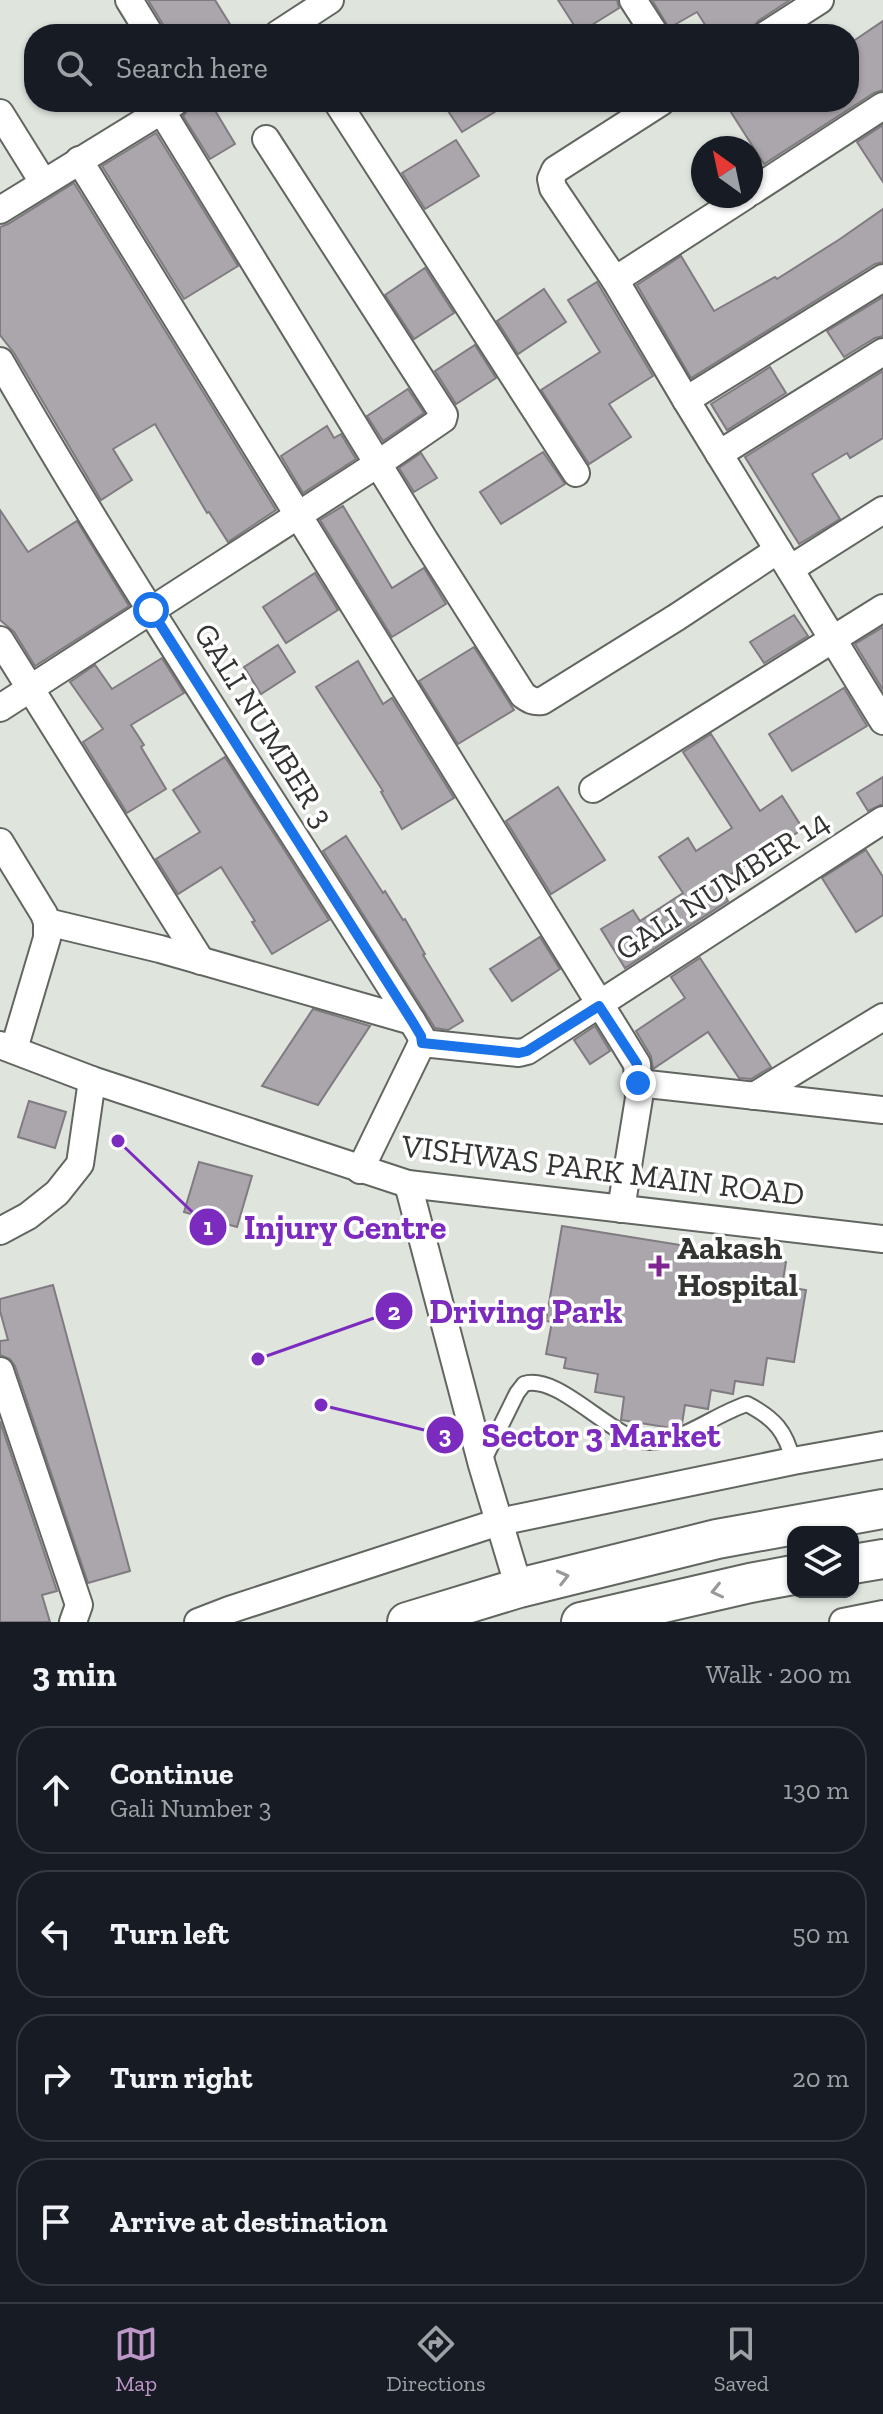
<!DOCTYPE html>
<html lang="en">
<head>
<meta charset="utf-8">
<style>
	body { margin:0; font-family:"Zilla Slab",serif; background:#242831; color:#f1f3f6 }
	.controls { position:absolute; right:24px; bottom:24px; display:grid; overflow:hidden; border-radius:16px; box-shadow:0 2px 6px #0004 }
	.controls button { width:72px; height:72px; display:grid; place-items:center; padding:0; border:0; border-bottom:2px solid #363941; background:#171b24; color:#f1f3f6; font:40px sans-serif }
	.compass { position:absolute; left:691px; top:136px; width:72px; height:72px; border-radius:50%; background:#171b24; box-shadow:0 2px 6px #0004; rotate:327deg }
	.stop { position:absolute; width:24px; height:24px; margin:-18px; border:6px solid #1a73e8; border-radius:50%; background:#fff }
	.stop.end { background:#1a73e8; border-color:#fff; box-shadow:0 2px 8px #0008 }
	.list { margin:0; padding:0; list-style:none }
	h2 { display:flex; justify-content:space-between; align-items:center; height:104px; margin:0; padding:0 32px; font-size:34px }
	h2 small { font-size:26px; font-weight:400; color:#9ea1a6 }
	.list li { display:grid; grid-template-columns:52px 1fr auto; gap:24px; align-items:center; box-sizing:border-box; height:128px; margin:0 16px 16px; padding:0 16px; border:2px solid #363941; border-radius:32px }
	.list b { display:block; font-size:30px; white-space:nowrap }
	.list p { margin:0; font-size:26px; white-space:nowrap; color:#9ea1a6 }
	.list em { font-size:26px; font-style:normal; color:#9ea1a6 }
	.icon { flex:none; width:44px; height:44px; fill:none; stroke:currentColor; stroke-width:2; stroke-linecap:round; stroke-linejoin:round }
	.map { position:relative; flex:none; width:883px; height:1622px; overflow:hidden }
	.search { position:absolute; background:#171b24; box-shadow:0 2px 6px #0004; left:24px; right:24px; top:24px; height:88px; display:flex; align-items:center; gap:20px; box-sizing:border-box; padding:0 28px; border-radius:32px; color:#9ea1a6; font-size:30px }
	.sheet { height:680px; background:#171b24 }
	nav { display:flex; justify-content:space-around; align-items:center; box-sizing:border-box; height:112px; border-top:2px solid #363941; background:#171b24; font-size:22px; color:#9ea1a6 }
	nav a { display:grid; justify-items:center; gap:4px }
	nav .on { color:#be97c9 }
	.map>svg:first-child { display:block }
	.building { fill:#aba6ac; stroke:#807b81; stroke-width:2 }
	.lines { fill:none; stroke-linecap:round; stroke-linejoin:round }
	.lane-casing { stroke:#626660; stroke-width:18 }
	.street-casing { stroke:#626660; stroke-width:30 }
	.secondary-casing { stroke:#626660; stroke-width:42 }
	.lane { stroke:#fff; stroke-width:14 }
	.street { stroke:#fff; stroke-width:26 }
	.secondary { stroke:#fff; stroke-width:38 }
	.oneway { stroke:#999a98 }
	.route { stroke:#1a73e8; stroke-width:10 }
	.poi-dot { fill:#802693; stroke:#fff; stroke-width:3 }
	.labels { text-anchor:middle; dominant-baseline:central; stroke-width:7; stroke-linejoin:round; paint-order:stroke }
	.street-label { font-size:32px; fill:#333532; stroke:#fff }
	.poi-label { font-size:32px; font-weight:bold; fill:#333532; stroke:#fff; text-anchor:start }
	.leader { fill:none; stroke:#7b2cbf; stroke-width:3 }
	.callout-dot { fill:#7b2cbf; stroke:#fff; stroke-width:3 }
	.mark-label { font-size:24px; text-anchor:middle; font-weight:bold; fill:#fff }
	.callout-label { font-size:34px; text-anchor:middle; font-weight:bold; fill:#7b2cbf; stroke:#fff; stroke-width:7; stroke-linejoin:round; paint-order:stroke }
</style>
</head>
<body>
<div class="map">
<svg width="883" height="1622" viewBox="0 0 883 1622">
	<rect width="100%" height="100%" fill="#dfe4dd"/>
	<g class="building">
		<path d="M148,0H215L236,34H166L164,26Z"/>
		<path d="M558,0H617L619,8L579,33Z"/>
		<path d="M652,0H790L758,21L747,34H711L697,12L669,28Z"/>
		<path d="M883,21V90L874,93L764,164L729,109L741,102H849V44Z"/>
		<path d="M201,102H210L235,144L210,159L183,116L188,110Z"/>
		<path d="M442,102H511L462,132Z"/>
		<path d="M883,125V182L857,142Z"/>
		<path d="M156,133L238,266L184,299L102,166Z"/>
		<path d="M456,140L479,176L425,209L402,173Z"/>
		<path d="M74,183L276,510L228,542L209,512L207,513L155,424L113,449L132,480L101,500L14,353L0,335V227L8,224Z"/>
		<path d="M883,209V262L875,264L691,378L637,285L681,256L714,311L775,277L777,279L840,239Z"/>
		<path d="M425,268L454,313L414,339L385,295Z"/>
		<path d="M597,282L653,376L609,404L631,437L589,464L541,390L600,352L568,300Z"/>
		<path d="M544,289L566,322L518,354L497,321Z"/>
		<path d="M883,297V336L875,338L844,357L827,331Z"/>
		<path d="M475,345L496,378L456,404L435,371Z"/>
		<path d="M770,367L786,393L727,430L711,404Z"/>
		<path d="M883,371V438L850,458L847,453L812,474L840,519L799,544L745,457Z"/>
		<path d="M408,389L424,413L383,441L367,416Z"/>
		<path d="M327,426L334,438L341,434L356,459L303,493L281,456Z"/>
		<path d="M543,452L565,484L501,524L480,492Z"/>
		<path d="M421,453L437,478L414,492L399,468Z"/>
		<path d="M343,506L392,588L424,568L446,604L392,637L320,520Z"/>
		<path d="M0,510L28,552L77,521L129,606L35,666L14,632L0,620Z"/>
		<path d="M315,573L338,610L286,643L263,607Z"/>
		<path d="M794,615L808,636L764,663L750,642Z"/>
		<path d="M883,627V690L855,644Z"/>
		<path d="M278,645L295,672L261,694L244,667Z"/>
		<path d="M474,647L514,710L458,744L419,681Z"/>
		<path d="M162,658L184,693L131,725L144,745L141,747L166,789L127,813L83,742L103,729L70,682L95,665L112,689Z"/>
		<path d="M358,661L383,704L392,698L454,798L402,829L381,792L383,791L316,687Z"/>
		<path d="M844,688L867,726L792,771L769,734Z"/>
		<path d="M711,734L760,811L782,796L803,829L717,883L728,901L625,968L601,929L633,910L640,921L683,893L659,857L688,838L696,851L732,828L683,752Z"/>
		<path d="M225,757L329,920L272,954L252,922L255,921L221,867L178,894L156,859L200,832L173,790Z"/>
		<path d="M883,777V804L868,811L857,793Z"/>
		<path d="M558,787L605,860L551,894L506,821Z"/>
		<path d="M346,836L383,893L385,891L403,920L405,919L425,954L423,955L463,1021L448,1030L435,1028L323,851Z"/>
		<path d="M866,850L883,877V915L856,932L822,878Z"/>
		<path d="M540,937L560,969L512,1001L490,969Z"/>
		<path d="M700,958L771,1067L751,1079L739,1078L708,1032L653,1069L651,1056L636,1031L685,998L671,977Z"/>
		<path d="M313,1009L370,1026L318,1105L262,1086Z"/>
		<path d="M595,1026L610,1051L590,1064L574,1040Z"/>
		<path d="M29,1101L66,1112L55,1148L18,1137Z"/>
		<path d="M199,1162L252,1176L237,1227L184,1212Z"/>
		<path d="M562,1226L786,1262L782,1286L806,1290L794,1362L767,1358L763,1385L735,1381L733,1394L711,1390L708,1409L685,1405L682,1424L671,1428L621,1420L624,1397L595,1392L598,1374L564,1368L566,1358L546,1354L552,1322L546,1321Z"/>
		<path d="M53,1285L130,1571L88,1583L15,1366L10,1359L0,1355V1341L8,1340L0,1311V1299Z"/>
		<path d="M0,1421L57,1591L42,1595L50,1622H0Z"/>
	</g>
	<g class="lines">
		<defs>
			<path id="lane" d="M482,1464L517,1393L524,1384C560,1373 614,1442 650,1442C681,1443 717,1413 747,1404C774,1418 786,1431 793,1461"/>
			<g id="street">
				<path d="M129,0L150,34"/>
				<path d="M633,0L655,34"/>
				<path d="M278,34L330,0"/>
				<path d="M767,34L820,0"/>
				<path d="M337,102L576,473"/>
				<path d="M661,102L555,170L551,179L553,188L615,280L686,400L883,721"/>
				<path d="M161,110L424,539L523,695C530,700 533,702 542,701L677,617L778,550"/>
				<path d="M0,113L43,182"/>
				<path d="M79,160L637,1064L639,1098L621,1209"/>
				<path d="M751,192L883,106"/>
				<path d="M0,210L174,103"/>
				<path d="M615,280L745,196"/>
				<path d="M0,361C129,586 274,801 412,1021L421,1036L422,1043"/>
				<path d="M686,400L883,278"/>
				<path d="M719,454L883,352"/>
				<path d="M790,569L883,510"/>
				<path d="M0,640L201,961"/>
				<path d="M0,708L379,463L443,419L444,415L266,139"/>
				<path d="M593,789L883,608"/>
				<path d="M0,842L44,914L47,922V938L14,1049"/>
				<path d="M47,922L160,949L412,1021"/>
				<path d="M422,1043L519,1053L527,1051L883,820"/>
				<path d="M0,1045L92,1080L408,1184L883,1239"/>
				<path d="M638,1083L883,1110"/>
				<path d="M754,1096L883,1017"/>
				<path d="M360,1170L422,1043"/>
				<path d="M408,1184L482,1465L519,1588"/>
				<path d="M0,1231L28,1216L57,1193L80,1164L92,1080"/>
				<path d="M0,1371L79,1605L73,1622"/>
				<path d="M198,1622L229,1610L499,1522L793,1461L883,1445"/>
				<path d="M843,1622L883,1614"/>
			</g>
			<g id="secondary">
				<path d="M853,1564L883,1559"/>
				<path d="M407,1622L519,1588L717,1539L883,1509"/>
				<path d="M581,1622L750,1583L793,1575"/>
			</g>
		</defs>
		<use href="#lane" class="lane-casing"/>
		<use href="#street" class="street-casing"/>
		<use href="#secondary" class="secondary-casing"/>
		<use href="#lane" class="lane"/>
		<use href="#street" class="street"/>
		<use href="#secondary" class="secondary"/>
	</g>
	<defs><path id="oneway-chevron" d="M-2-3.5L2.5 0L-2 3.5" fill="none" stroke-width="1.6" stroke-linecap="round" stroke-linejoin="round" transform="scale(2)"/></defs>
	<g class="oneway">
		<use href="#oneway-chevron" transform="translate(563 1577) rotate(-14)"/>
		<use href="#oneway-chevron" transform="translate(717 1591) rotate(167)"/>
	</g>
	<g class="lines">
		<path class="route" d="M151,610L412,1021L421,1036L422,1043L519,1053L527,1051L599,1006L637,1064L638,1083"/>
	</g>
	<path class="poi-dot" d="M655 1254h8v8h8v8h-8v8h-8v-8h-8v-8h8z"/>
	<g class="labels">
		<g class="street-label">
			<text transform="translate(264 725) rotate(58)">GALI NUMBER 3</text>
			<text transform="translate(722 885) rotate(-33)">GALI NUMBER 14</text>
			<text transform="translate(603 1170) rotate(7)">VISHWAS PARK MAIN ROAD</text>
		</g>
		<g class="poi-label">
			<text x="677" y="1248">Aakash<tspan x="677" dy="37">Hospital</tspan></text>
		</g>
	</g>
	<path class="leader" d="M118 1141L208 1227M258 1359L394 1311M321 1405L445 1435"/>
	<g class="callout-dot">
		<circle cx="118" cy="1141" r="8"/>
		<circle cx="258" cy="1359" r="8"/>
		<circle cx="321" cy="1405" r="8"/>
		<circle cx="208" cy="1227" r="20"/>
		<circle cx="394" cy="1311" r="20"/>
		<circle cx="445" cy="1435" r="20"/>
	</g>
	<g class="mark-label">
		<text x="208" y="1235">1</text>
		<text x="394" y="1320">2</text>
		<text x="445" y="1443">3</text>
	</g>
	<g class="callout-label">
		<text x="345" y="1239">Injury Centre</text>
		<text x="526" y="1323">Driving Park</text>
		<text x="601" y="1447">Sector 3 Market</text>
	</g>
</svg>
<div class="controls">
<button><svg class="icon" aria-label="layers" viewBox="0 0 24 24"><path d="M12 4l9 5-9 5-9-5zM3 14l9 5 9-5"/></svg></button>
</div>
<svg class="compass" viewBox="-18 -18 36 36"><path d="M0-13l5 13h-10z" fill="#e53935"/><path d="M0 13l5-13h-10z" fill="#9ea1a6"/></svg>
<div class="stop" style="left:151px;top:610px"></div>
<div class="stop end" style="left:638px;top:1083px"></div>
<div class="search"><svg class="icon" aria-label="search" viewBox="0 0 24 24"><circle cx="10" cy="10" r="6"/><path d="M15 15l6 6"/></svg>Search here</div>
</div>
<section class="sheet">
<h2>3 min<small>Walk · 200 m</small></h2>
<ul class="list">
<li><svg class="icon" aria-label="ahead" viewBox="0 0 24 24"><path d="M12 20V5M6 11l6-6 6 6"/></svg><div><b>Continue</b><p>Gali Number 3</p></div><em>130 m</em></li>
<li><svg class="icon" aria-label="left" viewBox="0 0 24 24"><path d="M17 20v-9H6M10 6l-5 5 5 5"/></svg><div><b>Turn left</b></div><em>50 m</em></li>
<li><svg class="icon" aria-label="right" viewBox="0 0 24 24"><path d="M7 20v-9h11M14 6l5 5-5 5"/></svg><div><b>Turn right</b></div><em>20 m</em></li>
<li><svg class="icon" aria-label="arrive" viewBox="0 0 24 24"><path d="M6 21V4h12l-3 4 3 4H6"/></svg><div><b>Arrive at destination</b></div></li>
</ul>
</section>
<nav>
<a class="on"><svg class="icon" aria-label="map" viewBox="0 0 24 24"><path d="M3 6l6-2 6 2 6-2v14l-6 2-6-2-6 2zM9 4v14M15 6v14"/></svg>Map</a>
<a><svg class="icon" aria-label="directions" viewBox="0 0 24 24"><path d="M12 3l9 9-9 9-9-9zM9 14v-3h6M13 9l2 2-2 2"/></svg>Directions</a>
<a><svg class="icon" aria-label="saved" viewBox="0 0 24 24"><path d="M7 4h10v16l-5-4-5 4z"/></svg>Saved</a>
</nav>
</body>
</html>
